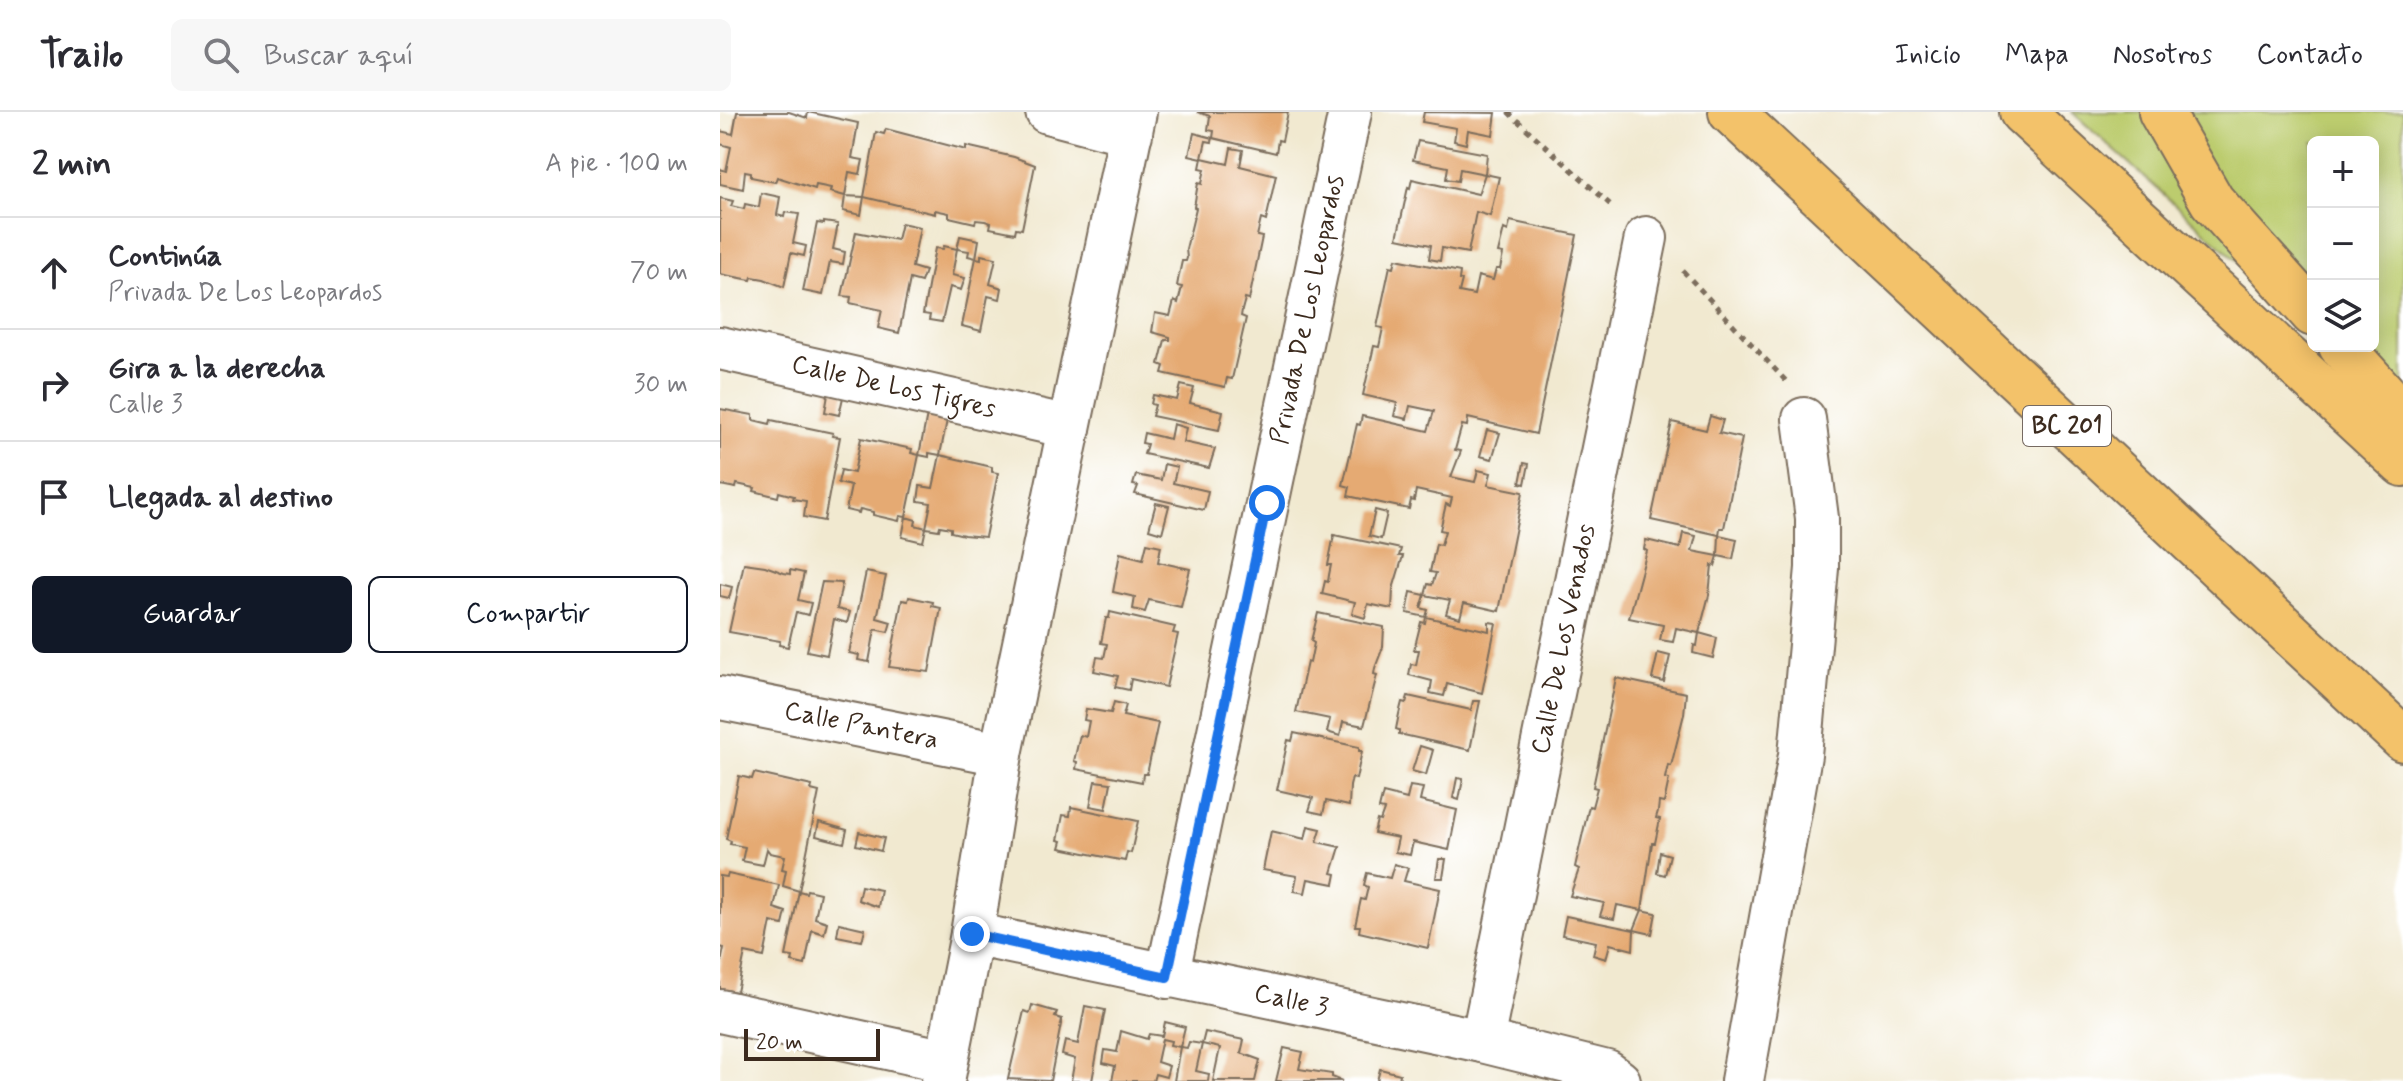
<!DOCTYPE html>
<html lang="es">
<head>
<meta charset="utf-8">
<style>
	body { margin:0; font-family:Mynerve,sans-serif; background:#f7f7f7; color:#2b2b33 }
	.controls { position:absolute; right:24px; top:24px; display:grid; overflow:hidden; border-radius:12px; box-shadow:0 4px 20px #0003 }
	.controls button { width:72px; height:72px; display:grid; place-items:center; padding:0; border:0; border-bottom:2px solid #e1e1e2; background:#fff; color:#2b2b33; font:40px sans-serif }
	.scale { position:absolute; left:24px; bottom:20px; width:136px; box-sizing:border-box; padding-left:8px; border:4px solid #3b2a1e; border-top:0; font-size:22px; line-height:28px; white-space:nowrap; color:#3b2a1e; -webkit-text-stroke:6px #fff; paint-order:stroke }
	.stop { position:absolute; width:24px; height:24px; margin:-18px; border:6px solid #1a73e8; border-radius:50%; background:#fff }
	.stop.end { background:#1a73e8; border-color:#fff; box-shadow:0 2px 8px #0008 }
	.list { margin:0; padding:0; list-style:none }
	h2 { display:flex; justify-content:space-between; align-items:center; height:104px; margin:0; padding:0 32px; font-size:34px }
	h2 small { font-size:26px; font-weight:400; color:#7c7c81 }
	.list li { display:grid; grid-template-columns:52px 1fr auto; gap:24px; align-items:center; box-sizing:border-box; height:112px; padding:0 32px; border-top:2px solid #e1e1e2 }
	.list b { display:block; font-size:30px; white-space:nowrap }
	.list p { margin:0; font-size:26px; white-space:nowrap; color:#7c7c81 }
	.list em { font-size:26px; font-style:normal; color:#7c7c81 }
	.actions { display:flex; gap:16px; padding:24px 32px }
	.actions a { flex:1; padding:18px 0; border:2px solid #111827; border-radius:12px; text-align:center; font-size:28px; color:#111827 }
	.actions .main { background:#111827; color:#fff }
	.icon { flex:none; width:44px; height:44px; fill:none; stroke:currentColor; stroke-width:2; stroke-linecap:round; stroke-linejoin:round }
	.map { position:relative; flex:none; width:1683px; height:969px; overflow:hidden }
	header { display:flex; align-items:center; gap:48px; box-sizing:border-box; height:112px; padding:0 40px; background:#fff; border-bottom:2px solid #e1e1e2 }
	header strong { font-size:38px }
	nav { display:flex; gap:44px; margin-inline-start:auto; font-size:28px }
	.search { width:560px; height:72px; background:#f7f7f7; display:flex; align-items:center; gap:20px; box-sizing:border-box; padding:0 28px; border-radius:12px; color:#7c7c81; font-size:30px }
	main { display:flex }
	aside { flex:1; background:#fff }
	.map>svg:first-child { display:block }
	.green { fill:#bccc6e; stroke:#7c7b46; stroke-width:2 }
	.building { fill:#e5aa73 }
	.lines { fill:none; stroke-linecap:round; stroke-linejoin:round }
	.minor-casing { stroke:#7b6d5c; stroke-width:46 }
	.trunk-casing { stroke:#7b6d5c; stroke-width:48 }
	.path { stroke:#7b6d5c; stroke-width:5; stroke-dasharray:6 6; stroke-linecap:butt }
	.minor { stroke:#fff; stroke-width:42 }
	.trunk { stroke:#f3c26a; stroke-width:44 }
	.route { stroke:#1a73e8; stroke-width:10 }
	.labels { text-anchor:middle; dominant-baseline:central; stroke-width:6; stroke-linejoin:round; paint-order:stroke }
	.shield { fill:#fff; stroke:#766a62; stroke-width:2 }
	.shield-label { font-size:24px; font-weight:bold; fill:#3b2a1e }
	.street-label { font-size:26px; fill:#3b2a1e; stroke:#fff }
</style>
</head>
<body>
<header>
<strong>Trailo</strong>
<div class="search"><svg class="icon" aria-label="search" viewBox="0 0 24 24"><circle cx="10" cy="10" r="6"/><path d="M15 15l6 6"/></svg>Buscar aquí</div>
<nav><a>Inicio</a><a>Mapa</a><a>Nosotros</a><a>Contacto</a></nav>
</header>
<main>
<aside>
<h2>2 min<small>A pie · 100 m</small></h2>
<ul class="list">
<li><svg class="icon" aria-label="ahead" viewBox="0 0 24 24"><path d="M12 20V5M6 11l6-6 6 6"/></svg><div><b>Continúa</b><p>Privada De Los Leopardos</p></div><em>70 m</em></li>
<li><svg class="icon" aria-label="right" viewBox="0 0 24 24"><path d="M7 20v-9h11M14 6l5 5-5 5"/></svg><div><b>Gira a la derecha</b><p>Calle 3</p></div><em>30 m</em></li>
<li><svg class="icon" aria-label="arrive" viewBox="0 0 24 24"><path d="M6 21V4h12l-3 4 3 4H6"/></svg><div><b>Llegada al destino</b></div></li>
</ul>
<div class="actions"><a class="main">Guardar</a><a>Compartir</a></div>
</aside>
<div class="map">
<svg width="1683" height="969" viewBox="0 0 1683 969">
	<rect width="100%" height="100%" fill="#fff"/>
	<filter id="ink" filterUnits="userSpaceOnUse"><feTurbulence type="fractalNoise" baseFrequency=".0125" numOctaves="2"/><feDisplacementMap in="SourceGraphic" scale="16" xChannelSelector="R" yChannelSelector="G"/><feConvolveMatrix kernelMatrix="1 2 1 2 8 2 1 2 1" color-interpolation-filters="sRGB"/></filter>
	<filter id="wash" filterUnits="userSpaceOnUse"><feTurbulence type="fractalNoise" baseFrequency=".006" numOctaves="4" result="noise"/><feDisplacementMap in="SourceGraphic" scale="32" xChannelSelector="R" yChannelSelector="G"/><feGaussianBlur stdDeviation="1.8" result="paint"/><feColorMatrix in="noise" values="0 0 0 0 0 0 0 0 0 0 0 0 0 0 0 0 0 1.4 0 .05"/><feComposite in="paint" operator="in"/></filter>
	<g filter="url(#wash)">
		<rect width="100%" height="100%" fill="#f1e9d0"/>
		<path class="green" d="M1352,0H1683V298L1612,234H1653V30H1593V217Z"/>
		<g id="blocks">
			<g class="building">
				<path d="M17,0H69L87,6L88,0L138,11L132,46L143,48L140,62L129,60L125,84L144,85L141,103L123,99L125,84L110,80L111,76L96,73L95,77L57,65L55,70L31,65V60L25,59L23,77L0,72V57L6,59L11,35L0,32V19L13,22Z"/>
				<path d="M477,0H568L562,29L558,28L556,41L493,26L492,30L486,29L482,46L469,43L474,21L493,26L494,19L488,18L490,4Z"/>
				<path d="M704,0L776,1L773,23L748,18L746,32L734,29L736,16L702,10Z"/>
				<path d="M166,17L246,38V34L294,45L315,53L302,117L296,116L295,121L270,116L271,111L265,109L256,108L255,111L229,105V101L215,98V102L144,85L156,20L164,22Z"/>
				<path d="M698,29L767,42L765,62L740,57L738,69L726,67L728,55L693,48Z"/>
				<path d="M511,36L523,38L520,54L556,63L546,109L541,107L537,124L542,125L529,188L525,187L522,198L521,204L526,206L512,267L507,266L505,275L442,261L444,254L439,252L445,228H450V225L432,220L435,201L450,204L454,189L458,191L462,175L457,174L459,163L462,149H466L467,146L466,137L476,96L474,95L478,71L482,72L483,66L485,57L480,56L482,46L508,52Z"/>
				<path d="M765,62L779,65L770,104L756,100L748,141L722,136L720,149L709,147L711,133L677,126L688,75L690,76L692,67L758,82Z"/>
				<path d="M41,81L60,85L57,103L64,105L65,100L79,102L73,131L86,134L84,144L71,141L64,175L44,167L32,165L31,168L0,162V86L13,89L11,94L24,97L25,92L39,95Z"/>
				<path d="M790,109L857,123L816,322L748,306L747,314L742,313L735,338L741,339L731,365L755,370L758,358L771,361L768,373L803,380L779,499L744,491L740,506L726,502L730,488L705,483L708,472L712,473L716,461L710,460L716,432L721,433L725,419L720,418L726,392L730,394L732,386L696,378L694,389L691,388L689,397L628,384L630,375L623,373L637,312L640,313L642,304L708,319L714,299L690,294L687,307L674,304L677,291L643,283L654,234L659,235L663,216L657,215L670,154L674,155L676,147L740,160L739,168H742L739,180L754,183L758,164L773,168L776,157H780L783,142L778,141L784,117L788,119Z"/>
				<path d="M104,110L118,112L113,137L125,140L123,152L110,150L103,183L83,179L97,111L104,112Z"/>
				<path d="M181,111L200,115L192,155L205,159L201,170L190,167L179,221L158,216L162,198L130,191L131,185L122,184L136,120L177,128Z"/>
				<path d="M240,124L259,128L256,146L261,147V143L276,146L270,172L282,176L280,187L268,184L261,219L242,214L256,146L248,144L249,139L237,137Z"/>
				<path d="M224,134L237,137L232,163L245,166L241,178L230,175L222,210L209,208L210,203L203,202L215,136L223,137Z"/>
				<path d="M461,273L474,276L470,291L503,299L499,318L432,304L435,293L431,292L433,283L457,288Z"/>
				<path d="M109,277L124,281L119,303L105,300Z"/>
				<path d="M0,297L33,303V308L50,312L51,308L113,321L112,324L120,325L104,409L84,405L86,389L73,387L74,384L59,380L58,385L34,379L35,376L17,372L16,376L0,373Z"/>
				<path d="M208,298L228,303L220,343L209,341V345L199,343L186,405L196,408L195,413L206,416L211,391L198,389L200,374L213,376L220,343L272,355V360L278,361L265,425L244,423L231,420V416L220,414L219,418L206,416L203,430L182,425L186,405L180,404L179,409L153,403V400L140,397L139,401L126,398L131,374L118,371L121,358L134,361L141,326L192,337L191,341L199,343Z"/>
				<path d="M990,304L1003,308L999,321L1022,326L1004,416H1000L999,423L931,408L952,310L986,318Z"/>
				<path d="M453,312L466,316L463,330L495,337L489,356L424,342L427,332L422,331L424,321L450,327Z"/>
				<path d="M767,318L780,321L772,347L760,344Z"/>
				<path d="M804,351L809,352L805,372L800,371Z"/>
				<path d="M444,352L457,355L453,371L488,379L484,398L415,382L418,374L413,373L416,363L441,368Z"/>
				<path d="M436,391L449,394L442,421L429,417Z"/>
				<path d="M655,398L667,401L661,427L649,424Z"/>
				<path d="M963,421L976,424L972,439L998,444L995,454L992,453L989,483L979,521L956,516L953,530L940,528L943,513L909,506L927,439L924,437L926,428L960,436Z"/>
				<path d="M614,423L681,437L679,444H683L673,477L672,497L648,492L645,506L632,502L635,490L602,482L605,469L608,470L609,463L611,453H608Z"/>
				<path d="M999,423L1017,427L1013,447L998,444Z"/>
				<path d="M427,431L441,434L438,450L470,457L461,495L429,488L425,500L413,497L415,485L393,480L400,441L423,447Z"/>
				<path d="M24,451L45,454L64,461L70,462V458L84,461L78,488L91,491L88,503L76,500L68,535L59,533L60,529L9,520Z"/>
				<path d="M146,460L166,464L157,506L171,510L168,520L155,517L149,550L138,548L139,543L129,541Z"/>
				<path d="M102,470L122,471L117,497L130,500L127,511L114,507L107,543L87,539Z"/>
				<path d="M0,472L12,475L9,486L0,484Z"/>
				<path d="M691,480L705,483L701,496L708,498L706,505L769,519V510L776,511L762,581L727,572L724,584L710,581L712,569L689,563L691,552L696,553L699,538H694L701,510L705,511L706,505L687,501Z"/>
				<path d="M189,485L213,490L212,494L221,496L209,560L169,555L182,488L188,489Z"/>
				<path d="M390,500L455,515L453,521L458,522L446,575L411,567L409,578L395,575L398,564L374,559L377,545L384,546L387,532L381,531L386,506H389Z"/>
				<path d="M598,501L664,515L663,535L655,556L654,562L657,563L644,614L623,610L620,624L607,620L610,607L576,600L587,550L590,551L594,531L591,529Z"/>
				<path d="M979,521L997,526L993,546L973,541L974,533L977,534Z"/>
				<path d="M938,541L950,544L944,570L932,567Z"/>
				<path d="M896,566L966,581L964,602L951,654L948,653L945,666L949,667L944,691L939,690L938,699L936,706L940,707L935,731H932L922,798L897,793L894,807L880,804L884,791L850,784L859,757L855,755L867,703L869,694L872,695L877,676L873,675Z"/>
				<path d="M688,584L751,598L753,589H760L750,638L679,622V618L676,617L679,602L682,590L686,591Z"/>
				<path d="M394,590L406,593L403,604L438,611L427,662H423L422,670L356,657L357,650L354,649L360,623L366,625L369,609L364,608L366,597L391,601Z"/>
				<path d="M574,621L639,635V639H642L636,667L632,666L630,674L629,694L606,689L603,702L589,699L593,686L557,678L568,628L572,629Z"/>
				<path d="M700,634L713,638L706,663L692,659Z"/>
				<path d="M34,661L92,674L91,678L99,680L79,779L63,774L66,758L62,757L65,744L50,741L47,737L43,753L22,749L25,735L10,732L11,729L6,727L19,664L32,667Z"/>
				<path d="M737,666L743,667L739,688L733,686Z"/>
				<path d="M375,669L391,671L386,697L370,694Z"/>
				<path d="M690,674L703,676L700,689L737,698L729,738L693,730L690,743L675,740L678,726L654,721L657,708L660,709L664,698L659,697L663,681L687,687Z"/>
				<path d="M351,695L418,709L411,741L407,740L405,749L340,736L342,729L338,728L343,703L350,704Z"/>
				<path d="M99,710L127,718L124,731L96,724Z"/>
				<path d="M588,714L601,717L597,730L620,735L612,761L616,762L614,772L588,767L585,781L574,779L577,764L543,758L551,719L585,727Z"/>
				<path d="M139,720L164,726L161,739L136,733Z"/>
				<path d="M940,740L950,743L945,763L937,761Z"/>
				<path d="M719,747H726L723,766H716Z"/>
				<path d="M674,752L688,756L684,769L720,777L708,836L639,820L640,814H635L641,787L645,788L648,775L644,773L647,761L670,766Z"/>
				<path d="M8,762L59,773L54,796L66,800L63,813L51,810L44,845L25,841L17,880L0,877V856L4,836L0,835V764L7,765Z"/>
				<path d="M141,774L161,778L158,795L138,788Z"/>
				<path d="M87,778L100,781L95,806L107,810L104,822L92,818L85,853L72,850L73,845L66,844L79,779L86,781Z"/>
				<path d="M922,798L936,801L932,822L914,818Z"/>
				<path d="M846,804L914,818L913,838L890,832L886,847L873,843L876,830L842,823Z"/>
				<path d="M119,811L145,817L142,829L117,824Z"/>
				<path d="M312,893L337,900L335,905L342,907L330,969L288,967L304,899L310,901Z"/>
				<path d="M365,894L385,898L372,969H351L355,947L342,943L345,929L358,932Z"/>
				<path d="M445,910L465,915L460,935L450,933L451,929L442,927L437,950L449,954L446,965L435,962L433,969H392L395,954L383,951L385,938L397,940L401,919L427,927L429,922L442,924Z"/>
				<path d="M485,920L524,928L521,941L540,948L535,969H493L500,936L482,932Z"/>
				<path d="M469,930L482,932L476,959L489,962L488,969H454L460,935L467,936Z"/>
				<path d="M564,936L583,940L579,957L612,962V965L622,969H556Z"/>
				<path d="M660,957L680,962L679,969H657Z"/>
			</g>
		</g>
	</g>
	<g filter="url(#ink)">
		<use href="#blocks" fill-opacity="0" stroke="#7b6d5c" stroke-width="2"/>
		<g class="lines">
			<defs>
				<g id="minor">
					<path d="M327,0L411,22"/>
					<path id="s1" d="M0,236L349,315"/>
					<path id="s2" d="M0,586L281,642"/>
					<path id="s3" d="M252,822L762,929L887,960L899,969"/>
					<path id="s4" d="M447,865L630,0"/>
					<path d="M0,899L226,949"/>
					<path id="s5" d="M762,929L926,126"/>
					<path d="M223,969L252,822L281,642L415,0"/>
					<path d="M1022,969L1080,643L1097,456V406L1084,307"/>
				</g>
				<g id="trunk">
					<path d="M1011,0L1683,627"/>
					<path d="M1302,0L1683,352"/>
					<path d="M1441,0L1492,89L1593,202"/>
					<path d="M1621,234L1683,303"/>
				</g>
			</defs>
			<use href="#minor" class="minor-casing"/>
			<use href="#trunk" class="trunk-casing"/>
			<g class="path">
				<path d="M788,0L894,96"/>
				<path d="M963,159L1066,269"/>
			</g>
			<use href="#minor" class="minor"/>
			<use href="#trunk" class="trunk"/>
		</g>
	</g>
	<g class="lines" filter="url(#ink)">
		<path class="route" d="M252,822L447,865L547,391"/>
	</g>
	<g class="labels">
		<rect class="shield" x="1303" y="294" width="88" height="40" rx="6"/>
		<g class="shield-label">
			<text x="1347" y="314">BC 201</text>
		</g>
		<g class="street-label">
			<text stroke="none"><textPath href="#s4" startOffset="682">Privada De Los Leopardos</textPath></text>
			<text stroke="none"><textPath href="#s1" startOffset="178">Calle De Los Tigres</textPath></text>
			<text stroke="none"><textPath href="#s5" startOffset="410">Calle De Los Venados</textPath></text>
			<text stroke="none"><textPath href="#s2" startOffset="144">Calle Pantera</textPath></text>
			<text stroke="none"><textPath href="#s3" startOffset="326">Calle 3</textPath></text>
		</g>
	</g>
</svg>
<div class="controls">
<button>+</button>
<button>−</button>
<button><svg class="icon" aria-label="layers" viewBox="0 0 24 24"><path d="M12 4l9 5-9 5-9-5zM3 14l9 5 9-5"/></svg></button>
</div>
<div class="scale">20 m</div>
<div class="stop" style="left:547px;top:391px"></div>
<div class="stop end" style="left:252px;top:822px"></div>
</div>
</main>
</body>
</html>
